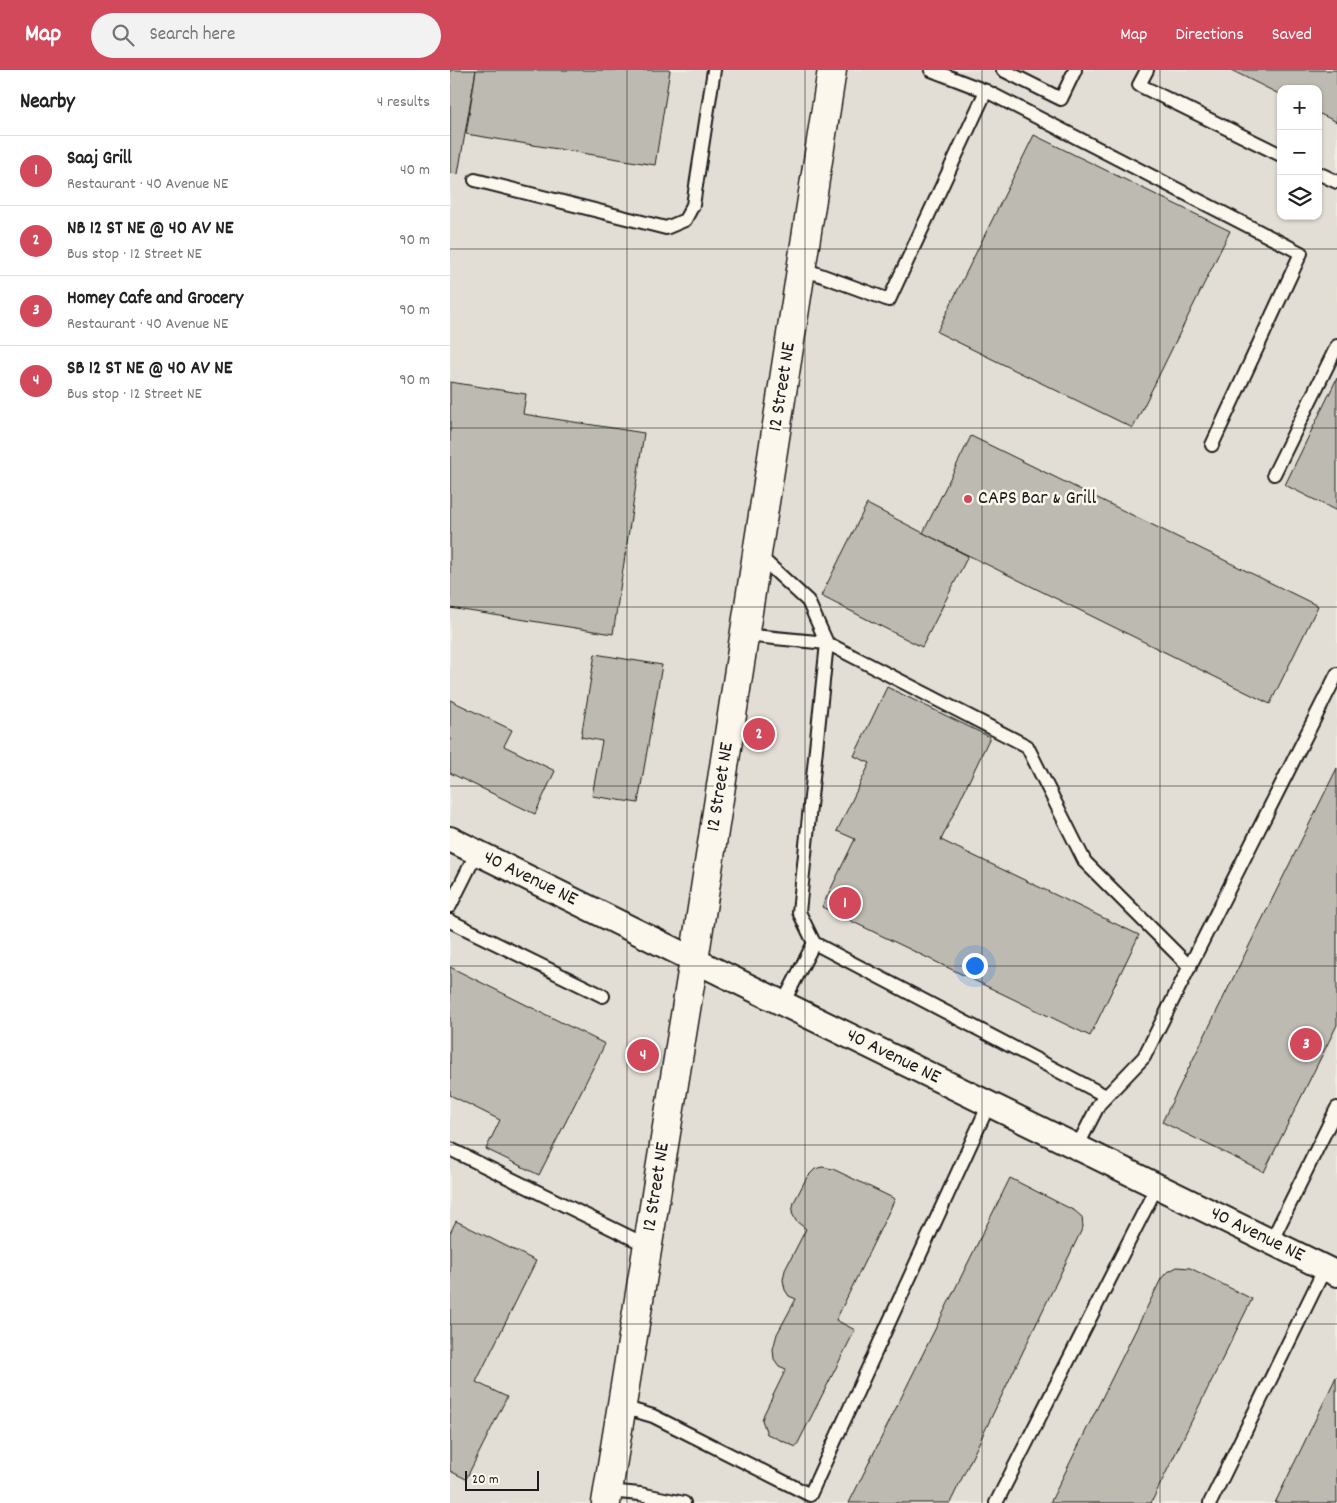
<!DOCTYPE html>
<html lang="en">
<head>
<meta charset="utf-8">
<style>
	body { margin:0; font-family:Dekko,sans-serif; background:#f2f2f2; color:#222 }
	.controls { position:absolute; right:15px; top:15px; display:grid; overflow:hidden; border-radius:10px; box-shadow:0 1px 4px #0004 }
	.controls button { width:45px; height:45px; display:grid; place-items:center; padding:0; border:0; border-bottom:1px solid #e0e0e0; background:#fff; color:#222; font:25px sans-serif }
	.scale { position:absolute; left:15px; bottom:12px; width:74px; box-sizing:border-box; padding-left:5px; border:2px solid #1c1c1c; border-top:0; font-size:14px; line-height:18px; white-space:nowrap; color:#1c1c1c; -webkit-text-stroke:4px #fbf7ec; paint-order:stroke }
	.you { position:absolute; left:524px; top:895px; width:18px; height:18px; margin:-12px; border:4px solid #fff; border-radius:50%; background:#1a73e8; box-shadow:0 0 0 8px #1a73e833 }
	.badge { display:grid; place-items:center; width:32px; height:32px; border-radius:50%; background:#d1495b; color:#fff; font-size:16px; font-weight:700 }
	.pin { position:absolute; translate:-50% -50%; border:2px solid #fff; box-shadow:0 1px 5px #0006 }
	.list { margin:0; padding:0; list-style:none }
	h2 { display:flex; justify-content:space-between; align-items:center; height:65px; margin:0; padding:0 20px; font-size:21px }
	h2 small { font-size:16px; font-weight:400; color:#767676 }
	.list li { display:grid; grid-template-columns:32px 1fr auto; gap:15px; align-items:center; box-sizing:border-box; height:70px; padding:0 20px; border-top:1px solid #e0e0e0 }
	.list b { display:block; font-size:19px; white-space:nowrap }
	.list p { margin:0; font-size:16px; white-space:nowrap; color:#767676 }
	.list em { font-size:16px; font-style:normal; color:#767676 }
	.icon { flex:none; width:28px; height:28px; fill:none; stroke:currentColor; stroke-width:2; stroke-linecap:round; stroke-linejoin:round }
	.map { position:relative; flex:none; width:887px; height:1433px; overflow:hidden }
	header { display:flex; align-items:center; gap:30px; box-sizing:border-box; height:70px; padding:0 25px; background:#d1495b; color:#fff }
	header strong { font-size:24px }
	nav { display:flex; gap:28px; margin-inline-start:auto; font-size:18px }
	.search { width:350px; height:45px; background:#f2f2f2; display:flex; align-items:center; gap:12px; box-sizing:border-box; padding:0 18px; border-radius:28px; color:#767676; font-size:19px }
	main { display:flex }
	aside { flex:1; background:#fff }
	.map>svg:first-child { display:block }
	.built { fill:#e2ded5; fill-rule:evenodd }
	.building { fill:#bdbab1; stroke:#1c1c1c }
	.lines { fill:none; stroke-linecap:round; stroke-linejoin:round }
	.lane-casing { stroke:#1c1c1c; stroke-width:16 }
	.street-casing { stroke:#1c1c1c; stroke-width:28 }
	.secondary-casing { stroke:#1c1c1c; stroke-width:31 }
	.lane { stroke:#fbf7ec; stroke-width:12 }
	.street { stroke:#fbf7ec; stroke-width:24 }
	.secondary { stroke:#fbf7ec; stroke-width:28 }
	.grid { fill:none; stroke:#1c1c1c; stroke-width:1; stroke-opacity:0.55 }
	.poi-dot { fill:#d1495b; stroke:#fbf7ec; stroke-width:2 }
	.labels { text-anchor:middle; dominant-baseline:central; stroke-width:5; stroke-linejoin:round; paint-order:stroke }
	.street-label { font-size:20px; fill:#1c1c1c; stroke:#fbf7ec }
	.poi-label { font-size:20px; fill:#1c1c1c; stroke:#fbf7ec; text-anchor:start }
</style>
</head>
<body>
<header>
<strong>Map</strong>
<div class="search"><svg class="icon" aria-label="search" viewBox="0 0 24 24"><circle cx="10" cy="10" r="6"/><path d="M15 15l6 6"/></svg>Search here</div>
<nav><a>Map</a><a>Directions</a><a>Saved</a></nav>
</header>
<main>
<aside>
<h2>Nearby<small>4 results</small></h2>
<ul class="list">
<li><span class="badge">1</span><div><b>Saaj Grill</b><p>Restaurant · 40 Avenue NE</p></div><em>40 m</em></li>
<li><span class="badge">2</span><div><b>NB 12 ST NE @ 40 AV NE</b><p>Bus stop · 12 Street NE</p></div><em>90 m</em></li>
<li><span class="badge">3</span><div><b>Homey Cafe and Grocery</b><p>Restaurant · 40 Avenue NE</p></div><em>90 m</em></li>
<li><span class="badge">4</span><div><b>SB 12 ST NE @ 40 AV NE</b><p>Bus stop · 12 Street NE</p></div><em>90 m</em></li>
</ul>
</aside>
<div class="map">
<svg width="887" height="1433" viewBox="0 0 887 1433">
	<rect width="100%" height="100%" fill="#f2eee4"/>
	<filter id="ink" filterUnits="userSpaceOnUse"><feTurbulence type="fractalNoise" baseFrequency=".02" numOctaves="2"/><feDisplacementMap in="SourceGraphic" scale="10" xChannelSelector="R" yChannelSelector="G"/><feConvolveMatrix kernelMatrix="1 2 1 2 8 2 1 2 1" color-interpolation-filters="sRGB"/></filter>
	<g filter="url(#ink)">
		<path class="built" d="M0,0H887V1433H0ZM831,19H868V146H831Z"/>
		<g class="building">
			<path d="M0,0H26L8,104L0,103Z"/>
			<path d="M26,0H220L205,95L16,64Z"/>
			<path d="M781,0H887V52L868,43V19H831V25Z"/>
			<path d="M584,65L780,161L683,358L487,262Z"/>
			<path d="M887,308V441L835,415Z"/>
			<path d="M0,312L76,324L73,344L194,363L163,564L0,538Z"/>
			<path d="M521,366L868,536L820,634L473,463Z"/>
			<path d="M417,434L518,486L472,577L371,526Z"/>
			<path d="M145,584L212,595L188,733L142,726L152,671L131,667Z"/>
			<path d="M437,617L540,667L491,770L689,865L640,966L372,837L405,769L387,761L420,693L404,686Z"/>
			<path d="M0,630L62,660L54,676L105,701L85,744L0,703Z"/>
			<path d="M887,698V955L814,1102L712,1052Z"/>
			<path d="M0,897L155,974L89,1105L36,1079L50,1050L0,1025Z"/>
			<path d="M372,1097L383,1099L445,1129L386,1250L405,1260L346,1377L317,1364L312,1350L314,1344L336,1299L329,1296L324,1289L323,1279L327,1264L346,1229L339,1226L335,1220L333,1210L335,1200L356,1159L346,1151L342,1143L344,1132L357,1107L365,1099Z"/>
			<path d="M560,1108L625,1141L632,1147L633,1157L500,1433H399Z"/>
			<path d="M6,1151L86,1191L26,1312L57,1327L16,1409L0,1401V1163Z"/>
			<path d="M727,1197L740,1198L802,1229L701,1433H600L711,1209L716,1203Z"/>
			<path d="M886,1307L887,1433H825Z"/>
		</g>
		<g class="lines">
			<defs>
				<g id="lane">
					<path d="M553,0L611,29L625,0"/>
					<path d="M697,0L689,15L831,85"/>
					<path d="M536,21L851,183L762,375"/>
					<path d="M868,103L887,112"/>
					<path d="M25,110L216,158L235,150L243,135L264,0"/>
					<path d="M351,198L439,230L536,21L481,0"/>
					<path d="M824,404L887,276"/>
					<path d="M307,484L358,531L377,573L577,676L635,792L740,897"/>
					<path d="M294,565L377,573L349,842L364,873"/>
					<path d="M0,836L27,782"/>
					<path d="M0,851L153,926"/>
					<path d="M333,933L364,873L656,1026"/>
					<path d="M627,1077L649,1034L694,987L887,604"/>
					<path d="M0,1079L198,1176"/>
					<path d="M821,1172L887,1038"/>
					<path d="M172,1337L203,1346L360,1425L539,1034"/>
					<path d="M158,1421L190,1424L234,1433"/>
					<path d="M546,1433L707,1116"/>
					<path d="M760,1433L875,1198"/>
				</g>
				<path id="street" d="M0,769L244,890L887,1204"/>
				<path id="secondary" d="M156,1433L244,890L382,0"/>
			</defs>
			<use href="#lane" class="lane-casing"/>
			<use href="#street" class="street-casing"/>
			<use href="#secondary" class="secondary-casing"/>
			<use href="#lane" class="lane"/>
			<use href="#street" class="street"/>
			<use href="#secondary" class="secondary"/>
		</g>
	</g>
	<path class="grid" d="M177,0V1433M355,0V1433M532,0V1433M710,0V1433M0,179H887M0,358H887M0,537H887M0,716H887M0,896H887M0,1075H887M0,1254H887"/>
	<circle class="poi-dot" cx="518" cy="429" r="5"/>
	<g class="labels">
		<g class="street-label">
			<text transform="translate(333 317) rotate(-81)">12 Street NE</text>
			<text transform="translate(271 717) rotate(-81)">12 Street NE</text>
			<text transform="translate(80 809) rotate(26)">40 Avenue NE</text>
			<text transform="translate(443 987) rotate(26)">40 Avenue NE</text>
			<text transform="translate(207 1117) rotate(-81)">12 Street NE</text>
			<text transform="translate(807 1165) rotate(26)">40 Avenue NE</text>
		</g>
		<g class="poi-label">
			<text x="528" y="429">CAPS Bar &amp; Grill</text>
		</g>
	</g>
</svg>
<div class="controls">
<button>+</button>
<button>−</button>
<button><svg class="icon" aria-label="layers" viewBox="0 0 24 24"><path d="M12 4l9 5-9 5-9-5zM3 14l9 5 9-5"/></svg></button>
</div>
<div class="scale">20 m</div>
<div class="you"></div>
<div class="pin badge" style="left:395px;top:833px">1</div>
<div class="pin badge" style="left:309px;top:664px">2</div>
<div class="pin badge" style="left:856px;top:974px">3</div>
<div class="pin badge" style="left:193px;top:985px">4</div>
</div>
</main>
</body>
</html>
